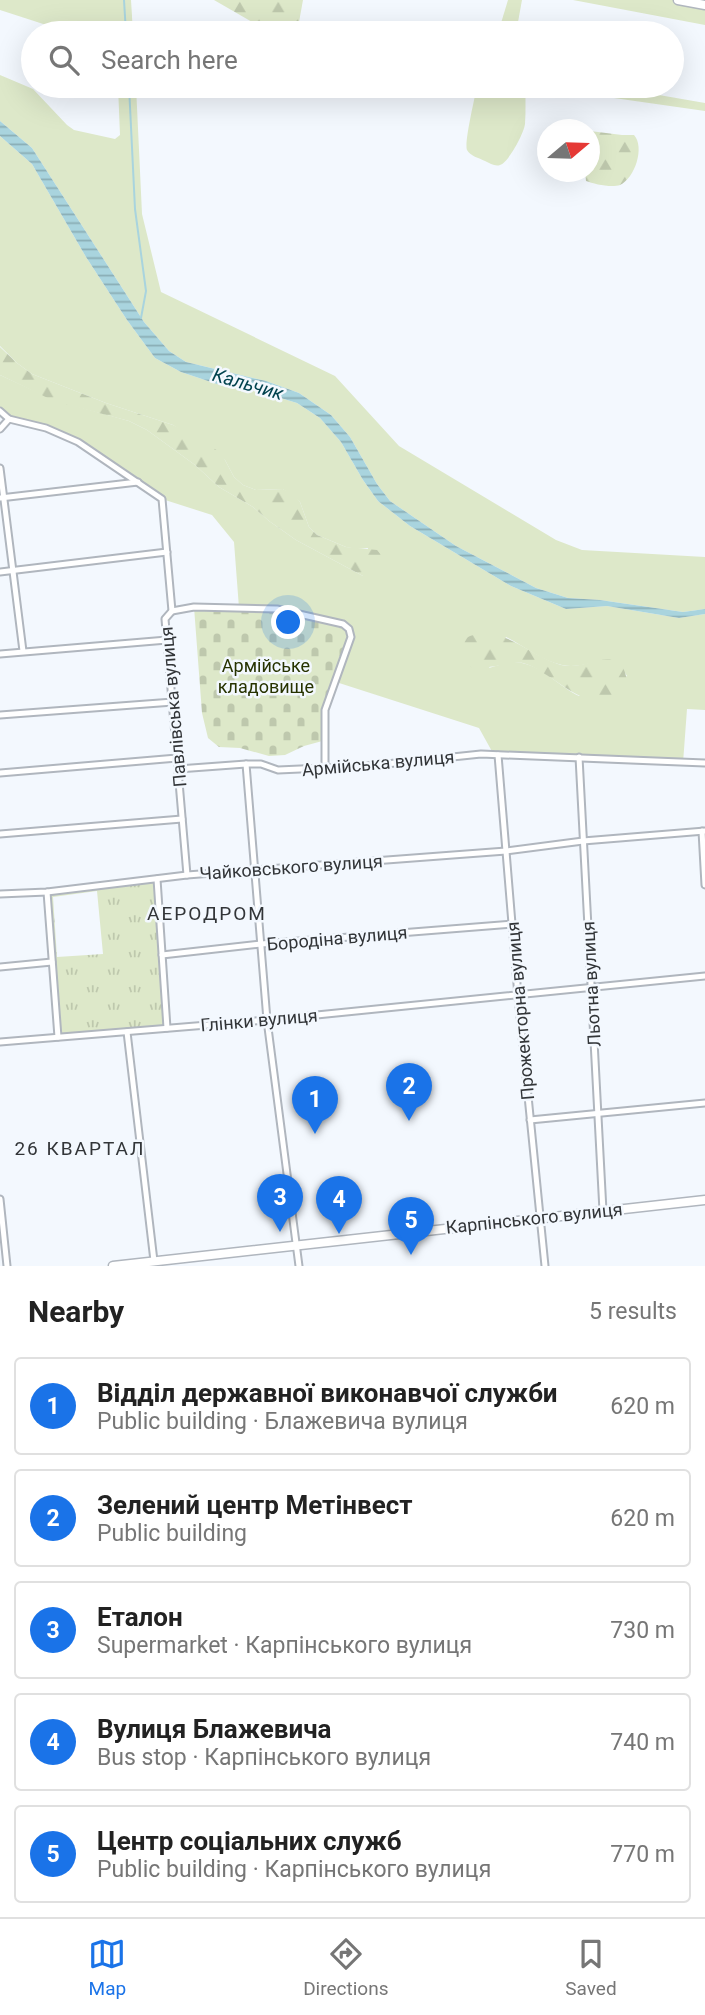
<!DOCTYPE html>
<html lang="en">
<head>
<meta charset="utf-8">
<style>
	body { margin:0; font-family:Roboto,sans-serif; background:#f2f2f2; color:#222 }
	.compass { position:absolute; left:537px; top:119px; width:63px; height:63px; border-radius:50%; background:#fff; box-shadow:0 7px 28px #0002; rotate:71deg }
	.you { position:absolute; left:289px; top:623px; width:24px; height:24px; margin:-18px; border:5px solid #fff; border-radius:50%; background:#1a73e8; box-shadow:0 0 0 10px #1a73e833 }
	.badge { display:grid; place-items:center; width:46px; height:46px; border-radius:50%; background:#1a73e8; color:#fff; font-size:23px; font-weight:700 }
	.pin { position:absolute; translate:-50% -58px; filter:drop-shadow(0 2px 4px #0008) }
	.pin::after { content:''; position:absolute; top:37px; width:24px; height:21px; background:inherit; clip-path:polygon(0 0,100% 0,50% 100%) }
	.list { margin:0; padding:0; list-style:none }
	h2 { display:flex; justify-content:space-between; align-items:center; height:91px; margin:0; padding:0 28px; font-size:30px }
	h2 small { font-size:23px; font-weight:400; color:#767676 }
	.list li { display:grid; grid-template-columns:46px 1fr auto; gap:21px; align-items:center; box-sizing:border-box; height:98px; margin:0 14px 14px; padding:0 14px; border:2px solid #e0e0e0; border-radius:7px }
	.list b { display:block; font-size:26px; white-space:nowrap }
	.list p { margin:0; font-size:23px; white-space:nowrap; color:#767676 }
	.list em { font-size:23px; font-style:normal; color:#767676 }
	.icon { flex:none; width:38px; height:38px; fill:none; stroke:currentColor; stroke-width:2; stroke-linecap:round; stroke-linejoin:round }
	.map { position:relative; flex:none; width:705px; height:1266px; overflow:hidden }
	.search { position:absolute; background:#fff; box-shadow:0 7px 28px #0002; left:21px; right:21px; top:21px; height:77px; display:flex; align-items:center; gap:18px; box-sizing:border-box; padding:0 24px; border-radius:38px; color:#767676; font-size:26px }
	.sheet { height:651px; background:#fff }
	nav { display:flex; justify-content:space-around; align-items:center; box-sizing:border-box; height:98px; border-top:2px solid #e0e0e0; background:#fff; font-size:19px; color:#767676 }
	nav a { display:grid; justify-items:center; gap:4px }
	nav .on { color:#1a73e8 }
	.map>svg:first-child { display:block }
	.grass { fill:#dde8c9; fill-rule:evenodd }
	.forest { fill:url(#forest-firs) }
	.cemetery { fill:url(#cemetery-stones) }
	.park { fill:url(#park-tufts); fill-rule:evenodd }
	.water { fill:url(#water-rules) }
	.lines { fill:none; stroke-linecap:round; stroke-linejoin:round }
	.stream { stroke:#a9d4de; stroke-width:2 }
	.street-casing { stroke:#b0b6be; stroke-width:9 }
	.secondary-casing { stroke:#b0b6be; stroke-width:11 }
	.street { stroke:#fff; stroke-width:5 }
	.secondary { stroke:#fff; stroke-width:8 }
	.labels { text-anchor:middle; dominant-baseline:central; stroke-width:5; stroke-linejoin:round; paint-order:stroke }
	.park-label { font-size:18px; fill:#273300; stroke:#f3f8fe }
	.street-label { font-size:18px; fill:#323538; stroke:#f3f8fe }
	.water-label { font-size:19px; font-style:italic; fill:#01424e; stroke:#f3f8fe }
	.neighbourhood-label { font-size:19px; letter-spacing:2px; fill:#323538; stroke:#f3f8fe }
</style>
</head>
<body>
<div class="map">
<svg width="705" height="1266" viewBox="0 0 705 1266">
	<defs>
		<pattern id="forest-firs" width="22" height="20" patternUnits="userSpaceOnUse" patternTransform="scale(1.75)"><rect width="22" height="20" fill="#dde8c9"/><path d="M5 1l3.5 6h-7zM16 11l3.5 6h-7z" fill="#bec8ad"/></pattern>
		<pattern id="cemetery-stones" width="16" height="16" patternUnits="userSpaceOnUse" patternTransform="scale(1.75)"><rect width="16" height="16" fill="#dde8c9"/><path d="M2 7V4a2 2 0 0 1 4 0v3zM10 15v-3a2 2 0 0 1 4 0v3z" fill="#bec8ad"/></pattern>
		<pattern id="park-tufts" width="24" height="20" patternUnits="userSpaceOnUse" patternTransform="scale(1.75)"><rect width="24" height="20" fill="#dde8c9"/><path d="M3 7l-1-3M5 7V3M7 7l1-3M15 17l-1-3M17 17v-4M19 17l1-3" fill="none" stroke="#bec8ad"/></pattern>
		<pattern id="water-rules" width="6" height="5" patternUnits="userSpaceOnUse" patternTransform="scale(1.75)"><rect width="6" height="5" fill="#a9d4de"/><path d="M0 2.5h6" fill="none" stroke="#8aadb5"/></pattern>
	</defs>
	<rect width="100%" height="100%" fill="#f3f8fe"/>
	<g class="grass">
		<path d="M0,0H131L133,33H71L0,10Z"/>
		<path d="M508,0H522L516,33H498Z"/>
		<path d="M573,0H705V25Z"/>
		<path d="M0,75L33,89L67,125L74,130L115,139L120,135L118,86H136L142,214L161,292L335,376L399,446L556,540L582,550L705,557V609L683,612L600,600L568,598L536,588L456,546L390,501L377,484L350,437L331,415L299,393L266,381L186,362L169,351L144,322L32,148L0,121Z"/>
		<path d="M477,86H526C525,98 526,111 525,124C524,133 509,162 500,165C495,167 490,163 485,161C479,158 470,156 467,150C464,143 475,97 477,86Z"/>
		<path d="M558,86H607L705,103V111L558,90Z"/>
		<path d="M0,136L32,164L86,257L127,320L155,358L181,372L217,384L261,392L297,403L320,418L341,442L363,480L378,501L410,526L511,586L566,609L607,606L679,618L705,614V710L687,709L683,763L494,755L479,728L336,682L239,608L234,542L212,515L162,499L78,442L46,428L9,419L0,411V375L54,400L129,421L147,430L195,465L219,487L253,507L269,521L296,540L363,576L368,548L357,549L346,547L317,535L309,527L300,502L283,489L256,490L243,485L234,477L225,460L173,425L106,403L32,374L17,363L0,346ZM506,637C524,646 542,661 562,665C589,671 610,646 627,676L579,696C560,687 543,667 522,663C511,661 499,665 489,668Z"/>
	</g>
	<g class="forest">
		<path d="M214,0H303L297,33H271Z"/>
		<path d="M590,131L622,135H634C645,147 635,178 620,185C611,188 594,184 586,181L585,172H590Z"/>
		<path d="M0,347L17,363L32,374L106,403L173,425L197,437L218,451L225,460L234,477L243,485L256,490L283,489L291,493L300,502L309,527L317,535L346,547L377,550L384,558L386,565L384,572L379,576L372,578L363,576L296,540L269,521L253,507L219,487L195,465L147,430L129,421L54,401L0,375Z"/>
		<path d="M483,633C512,634 531,655 558,664C578,671 596,657 612,660C624,663 627,675 627,686C592,726 556,672 523,663C509,660 456,682 459,650C459,649 462,642 463,641C469,635 476,634 483,633Z"/>
	</g>
	<path class="cemetery" d="M194,607L277,609L343,624L351,637L325,710L326,740L304,746L285,755L269,756L240,748L219,747L208,738L202,713Z"/>
	<path class="park" d="M155,881L165,1027L59,1036L49,893ZM97,891L103,954L57,957L53,897Z"/>
	<path class="water" d="M0,121L32,148L144,322L169,351L186,362L266,381L299,393L331,415L350,437L377,484L390,501L456,546L536,588L568,598L600,600L683,612L705,609V614L679,618L607,606L566,609L511,586L410,526L378,501L363,480L341,442L320,418L297,403L261,392L217,384L181,372L155,358L127,320L86,257L32,164L0,136Z"/>
	<g class="lines">
		<g class="stream">
			<path d="M124,0L126,33"/>
			<path d="M129,86L135,209L146,291L141,318"/>
		</g>
		<defs>
			<g id="street">
				<path d="M0,411L9,419L46,428L78,442L162,499L172,611L165,619L187,875"/>
				<path d="M0,429L9,419"/>
				<path d="M0,468L23,651"/>
				<path d="M0,498L138,482"/>
				<path d="M0,572L167,552"/>
				<path d="M172,611L194,607L277,609L343,624L349,629L351,637L325,710V767"/>
				<path d="M0,654L167,640"/>
				<path d="M0,715L173,702"/>
				<path d="M498,755L518,996L545,1266"/>
				<path d="M579,757L603,1211"/>
				<path d="M246,764L267,1020L299,1266"/>
				<path d="M178,769L246,764H261L278,770L367,766L481,754L705,763"/>
				<path d="M0,773L177,758"/>
				<path d="M702,831L705,885"/>
				<path d="M0,834L182,819"/>
				<path d="M157,879L167,1028"/>
				<path d="M47,892L58,1037"/>
				<path d="M0,894L47,892L187,875L506,851L583,841L705,831"/>
				<path d="M162,955L261,944L512,924"/>
				<path d="M0,967L52,962"/>
				<path d="M127,1032L154,1261"/>
				<path d="M0,1042L267,1020L705,976"/>
				<path d="M530,1120L705,1103"/>
				<path d="M0,1199L7,1266"/>
			</g>
			<g id="secondary">
				<path d="M678,0L705,5"/>
				<path d="M113,1266L705,1200"/>
			</g>
		</defs>
		<use href="#street" class="street-casing"/>
		<use href="#secondary" class="secondary-casing"/>
		<use href="#street" class="street"/>
		<use href="#secondary" class="secondary"/>
	</g>
	<g class="labels">
		<g class="park-label">
			<text x="266" y="665">Армійське<tspan x="266" dy="21">кладовище</tspan></text>
		</g>
		<g class="street-label">
			<text transform="translate(173 707) rotate(-95)">Павлівська вулиця</text>
			<text transform="translate(378 763) rotate(-5)">Армійська вулиця</text>
			<text transform="translate(291 867) rotate(-4)">Чайковського вулиця</text>
			<text transform="translate(337 938) rotate(-5)">Бородіна вулиця</text>
			<text transform="translate(591 984) rotate(-93)">Льотна вулиця</text>
			<text transform="translate(520 1011) rotate(-95)">Прожекторна вулиця</text>
			<text transform="translate(259 1020) rotate(-5)">Глінки вулиця</text>
			<text transform="translate(534 1218) rotate(-6)">Карпінського вулиця</text>
		</g>
		<g class="water-label">
			<text transform="translate(248 384) rotate(16)">Кальчик</text>
		</g>
		<g class="neighbourhood-label">
			<text x="207" y="913">АЕРОДРОМ</text>
			<text x="80" y="1148">26 КВАРТАЛ</text>
		</g>
	</g>
</svg>
<svg class="compass" viewBox="-18 -18 36 36"><path d="M0-13l5 13h-10z" fill="#e53935"/><path d="M0 13l5-13h-10z" fill="#767676"/></svg>
<div class="you"></div>
<div class="pin badge" style="left:315px;top:1134px">1</div>
<div class="pin badge" style="left:409px;top:1121px">2</div>
<div class="pin badge" style="left:280px;top:1232px">3</div>
<div class="pin badge" style="left:339px;top:1234px">4</div>
<div class="pin badge" style="left:411px;top:1255px">5</div>
<div class="search"><svg class="icon" aria-label="search" viewBox="0 0 24 24"><circle cx="10" cy="10" r="6"/><path d="M15 15l6 6"/></svg>Search here</div>
</div>
<section class="sheet">
<h2>Nearby<small>5 results</small></h2>
<ul class="list">
<li><span class="badge">1</span><div><b>Відділ державної виконавчої служби</b><p>Public building · Блажевича вулиця</p></div><em>620 m</em></li>
<li><span class="badge">2</span><div><b>Зелений центр Метінвест</b><p>Public building</p></div><em>620 m</em></li>
<li><span class="badge">3</span><div><b>Еталон</b><p>Supermarket · Карпінського вулиця</p></div><em>730 m</em></li>
<li><span class="badge">4</span><div><b>Вулиця Блажевича</b><p>Bus stop · Карпінського вулиця</p></div><em>740 m</em></li>
<li><span class="badge">5</span><div><b>Центр соціальних служб</b><p>Public building · Карпінського вулиця</p></div><em>770 m</em></li>
</ul>
</section>
<nav>
<a class="on"><svg class="icon" aria-label="map" viewBox="0 0 24 24"><path d="M3 6l6-2 6 2 6-2v14l-6 2-6-2-6 2zM9 4v14M15 6v14"/></svg>Map</a>
<a><svg class="icon" aria-label="directions" viewBox="0 0 24 24"><path d="M12 3l9 9-9 9-9-9zM9 14v-3h6M13 9l2 2-2 2"/></svg>Directions</a>
<a><svg class="icon" aria-label="saved" viewBox="0 0 24 24"><path d="M7 4h10v16l-5-4-5 4z"/></svg>Saved</a>
</nav>
</body>
</html>
